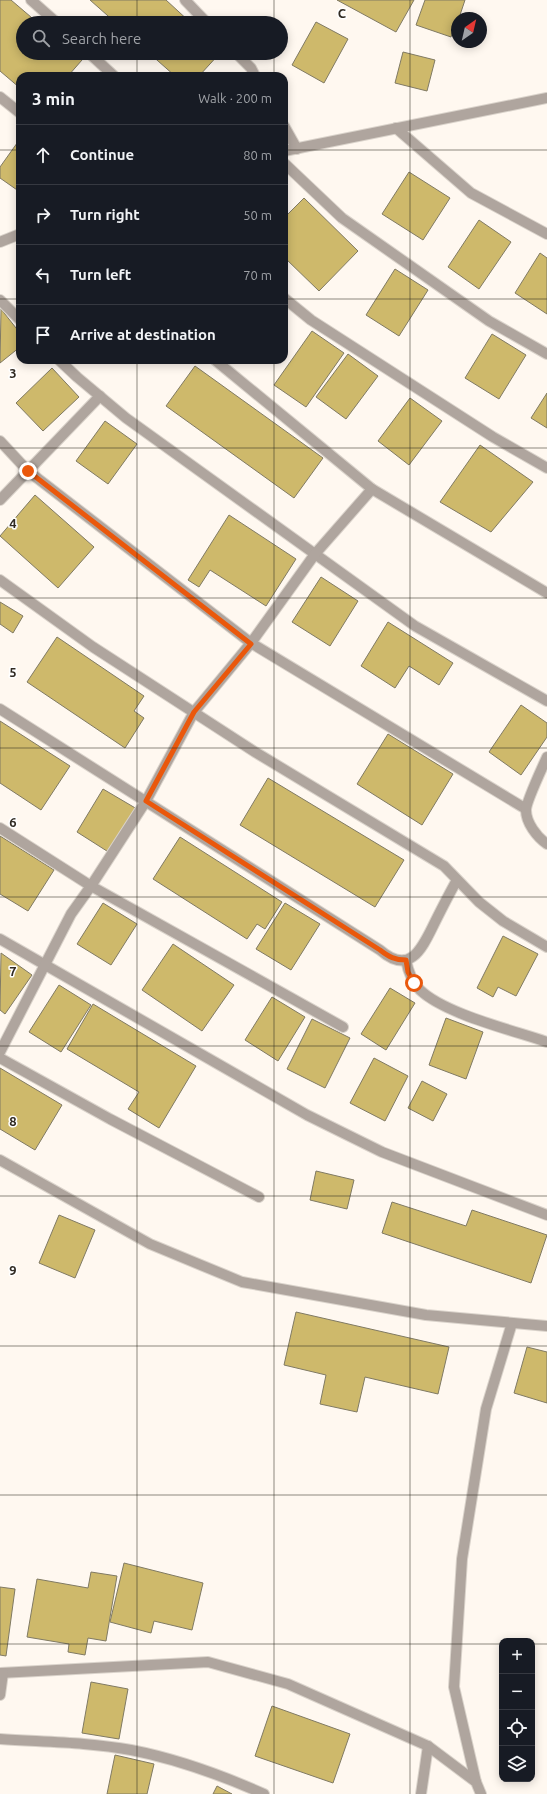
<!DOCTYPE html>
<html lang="en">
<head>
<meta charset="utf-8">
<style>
	body { margin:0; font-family:Ubuntu,sans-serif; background:#242831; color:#f1f3f6 }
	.controls { position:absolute; right:12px; bottom:12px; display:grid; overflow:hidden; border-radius:8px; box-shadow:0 2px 10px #0003 }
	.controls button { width:36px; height:36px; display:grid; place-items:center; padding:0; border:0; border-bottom:1px solid #363941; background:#171b24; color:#f1f3f6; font:20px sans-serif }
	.compass { position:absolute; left:451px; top:12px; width:36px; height:36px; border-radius:50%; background:#171b24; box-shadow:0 2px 10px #0003; rotate:34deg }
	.stop { position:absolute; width:12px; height:12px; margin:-9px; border:3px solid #ea580c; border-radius:50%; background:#fff }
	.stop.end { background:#ea580c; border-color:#fff; box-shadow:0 1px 4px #0008 }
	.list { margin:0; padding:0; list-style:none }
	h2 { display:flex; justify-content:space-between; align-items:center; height:52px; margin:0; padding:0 16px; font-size:17px }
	h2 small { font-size:13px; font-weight:400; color:#9ea1a6 }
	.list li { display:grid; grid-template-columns:26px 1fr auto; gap:12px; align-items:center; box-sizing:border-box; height:60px; padding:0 16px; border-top:1px solid #363941 }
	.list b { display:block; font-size:15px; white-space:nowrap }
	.list em { font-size:13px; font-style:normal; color:#9ea1a6 }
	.icon { flex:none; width:22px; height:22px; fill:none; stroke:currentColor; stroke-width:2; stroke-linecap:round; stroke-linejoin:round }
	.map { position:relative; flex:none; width:547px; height:1794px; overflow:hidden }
	.search { position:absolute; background:#171b24; box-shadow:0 2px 10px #0003; left:16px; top:16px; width:272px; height:44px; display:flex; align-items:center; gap:10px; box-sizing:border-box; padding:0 14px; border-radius:22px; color:#9ea1a6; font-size:15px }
	.panel { position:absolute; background:#171b24; box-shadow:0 2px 10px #0003; left:16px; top:72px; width:272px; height:292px; border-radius:12px }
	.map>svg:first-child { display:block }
	.building { fill:#ceb96b; stroke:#807a63 }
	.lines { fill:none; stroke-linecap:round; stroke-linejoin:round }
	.minor-casing { stroke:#dad3cb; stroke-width:12 }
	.minor { stroke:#afa59e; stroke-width:10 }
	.route { stroke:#ea580c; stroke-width:5 }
	.grid { fill:none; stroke:#312b23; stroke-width:1; stroke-opacity:0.55 }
	.grid-label { font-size:13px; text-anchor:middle; font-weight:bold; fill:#312b23; stroke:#fff; stroke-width:3; stroke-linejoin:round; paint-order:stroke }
</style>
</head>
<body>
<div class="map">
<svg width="547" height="1794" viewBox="0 0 547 1794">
	<rect width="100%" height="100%" fill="#fff8f0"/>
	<g class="building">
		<path d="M0,0H11L38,23H23V53H73L82,60L68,76H20V88L0,71Z"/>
		<path d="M90,0H166L191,23H116Z"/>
		<path d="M337,0H414L396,32Z"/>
		<path d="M425,0H465L459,18H457L451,37L416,25Z"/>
		<path d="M316,22L348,39L324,83L292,65Z"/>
		<path d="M403,52L435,60L427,91L395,83Z"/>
		<path d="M149,53H220L199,76H175Z"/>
		<path d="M20,139V192L0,178V167Z"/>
		<path d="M409,172L450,198L423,240L382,214Z"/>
		<path d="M304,198L358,251L319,291L284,257V218Z"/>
		<path d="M479,220L511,242L479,289L448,267Z"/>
		<path d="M540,253L547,258V314L515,293Z"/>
		<path d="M395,269L428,290L399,336L366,315Z"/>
		<path d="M1,309L20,333V347L0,363Z"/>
		<path d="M312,331L344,353L306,407L274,385Z"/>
		<path d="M492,334L526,355L499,399L465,378Z"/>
		<path d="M348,354L378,376L346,419L316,397Z"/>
		<path d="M195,366L323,458L294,498L166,406Z"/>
		<path d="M52,368L79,397L43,431L16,403Z"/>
		<path d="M547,393V428L531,418Z"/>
		<path d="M410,398L442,421L409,465L378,441Z"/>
		<path d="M105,421L137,444L108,484L76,461Z"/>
		<path d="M480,445L533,482L491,532L440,502Z"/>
		<path d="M35,495L94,547L58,588L0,536Z"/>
		<path d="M229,515L296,559L266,606L210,570L199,587L188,580Z"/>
		<path d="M321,577L358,601L330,646L292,622Z"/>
		<path d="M0,602L23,616L13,633L0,624Z"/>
		<path d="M388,622L453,663L439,685L409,666L395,688L361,666Z"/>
		<path d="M57,637L144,696L134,711L144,718L125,748L27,682Z"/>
		<path d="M521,705L547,723V737L521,775L489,752Z"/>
		<path d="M0,721L70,766L41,810L0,783Z"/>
		<path d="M388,734L453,774L422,825L357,784Z"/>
		<path d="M268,778L404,860L375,907L240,825Z"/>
		<path d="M103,789L137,809L110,853L77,832Z"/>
		<path d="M0,836L54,870L28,911L0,894Z"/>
		<path d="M180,837L282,902L265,929L257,924L247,939L153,879Z"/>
		<path d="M103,903L137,924L111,965L77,944Z"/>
		<path d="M285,903L320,924L291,970L256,949Z"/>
		<path d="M503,936L538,954L516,996L498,987L493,997L477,988Z"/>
		<path d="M173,944L234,985L202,1031L142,990Z"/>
		<path d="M1,953L32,975L5,1014L0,1010Z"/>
		<path d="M59,985L91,1005L61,1052L29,1032Z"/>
		<path d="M390,988L415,1003L386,1050L361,1034Z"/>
		<path d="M272,997L305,1017L278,1061L245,1040Z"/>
		<path d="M93,1004L196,1066L159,1128L128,1109L139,1092L67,1049Z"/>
		<path d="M446,1018L483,1032L466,1079L429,1065Z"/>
		<path d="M312,1019L350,1038L325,1088L287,1069Z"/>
		<path d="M374,1058L408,1076L385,1121L350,1103Z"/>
		<path d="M0,1068L62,1105L35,1150L0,1129Z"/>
		<path d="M422,1081L447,1094L433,1121L408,1108Z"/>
		<path d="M316,1171L354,1180L347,1209L310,1200Z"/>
		<path d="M392,1202L466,1226L472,1210L547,1235L531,1283L382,1233Z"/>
		<path d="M59,1215L95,1230L75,1278L39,1263Z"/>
		<path d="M296,1312L449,1347L438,1394L365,1377L357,1412L320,1404L326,1375L284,1365Z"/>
		<path d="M527,1347L547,1352V1403L514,1393Z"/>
		<path d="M124,1563L203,1583L192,1630L154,1621L151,1633L110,1622Z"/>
		<path d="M91,1572L117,1576L106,1641L88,1638L85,1655L68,1652L69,1644L27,1637L37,1579L88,1588Z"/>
		<path d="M0,1587L15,1589L6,1656L0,1655Z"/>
		<path d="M91,1682L128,1689L119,1739L82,1733Z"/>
		<path d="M272,1706L350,1734L333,1783L255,1756Z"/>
		<path d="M115,1755L154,1764L147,1794H107Z"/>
		<path d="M217,1786L232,1794H213Z"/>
	</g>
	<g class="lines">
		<defs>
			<g id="minor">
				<path d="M31,0L57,23"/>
				<path d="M185,0L207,23"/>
				<path d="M89,53L114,76"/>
				<path d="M236,53L251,68L255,76"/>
				<path d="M0,97L20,113"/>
				<path d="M284,126L297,149"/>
				<path d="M396,128L471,193L547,234"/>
				<path d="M284,151L547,98"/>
				<path d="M284,163L342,218L489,321L547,354"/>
				<path d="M0,242L20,234"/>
				<path d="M284,298L311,320L493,437L547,468"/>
				<path d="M0,300L20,320"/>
				<path d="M59,360L77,377L126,418L415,626L547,701"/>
				<path d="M215,360L372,489L547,593"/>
				<path d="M0,441L28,471L251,643L526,809"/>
				<path d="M0,500L100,396"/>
				<path d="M0,580L93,647L255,752L444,866L479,902L503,921L547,947"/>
				<path d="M0,709L380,950C411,977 423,946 435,922C442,908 449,894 457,880"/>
				<path d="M547,757C543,766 526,802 526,810C526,823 537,837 547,844"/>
				<path d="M0,828L91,886L343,1027"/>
				<path d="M0,939L307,1115L382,1152L547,1215"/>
				<path d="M406,960C408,971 411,981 420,990C445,1014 512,1030 547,1042"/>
				<path d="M0,1052L71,914L91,886L146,801L194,712L251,643L315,554L372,489"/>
				<path d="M0,1058L110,1119L259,1197"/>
				<path d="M0,1160L150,1244L242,1282L426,1315L547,1326"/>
				<path d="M0,1673L208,1662L288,1684L428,1746L476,1782L481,1794"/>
				<path d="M0,1695L3,1673"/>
				<path d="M0,1739C43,1742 88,1742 131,1750C178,1759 221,1775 264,1794"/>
				<path d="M476,1782L454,1687L462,1559L486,1409L512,1323"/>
				<path d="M421,1794L428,1746"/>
			</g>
		</defs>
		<use href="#minor" class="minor-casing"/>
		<use href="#minor" class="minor"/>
	</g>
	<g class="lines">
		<path class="route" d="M28,471L251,644L194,712L146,801L380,950C389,957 395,960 406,960L408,972L414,983"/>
	</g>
	<path class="grid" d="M137,0V23M274,0V23M410,0V1794M137,53V76M274,53V76M0,150H20M284,150H547M0,299H20M284,299H547M137,360V1794M274,360V1794M0,448H547M0,598H547M0,748H547M0,897H547M0,1046H547M0,1196H547M0,1346H547M0,1495H547M0,1644H502M532,1644H547"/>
	<g class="grid-label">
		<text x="342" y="18">C</text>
		<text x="13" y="378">3</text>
		<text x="13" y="528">4</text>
		<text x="13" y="677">5</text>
		<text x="13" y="827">6</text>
		<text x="13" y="976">7</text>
		<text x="13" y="1126">8</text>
		<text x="13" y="1275">9</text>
	</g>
</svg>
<div class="controls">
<button>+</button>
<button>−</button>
<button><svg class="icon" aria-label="locate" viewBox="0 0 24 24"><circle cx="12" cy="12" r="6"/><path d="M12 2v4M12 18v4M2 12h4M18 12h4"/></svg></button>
<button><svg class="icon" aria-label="layers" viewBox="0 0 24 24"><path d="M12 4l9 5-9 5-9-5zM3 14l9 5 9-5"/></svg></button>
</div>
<svg class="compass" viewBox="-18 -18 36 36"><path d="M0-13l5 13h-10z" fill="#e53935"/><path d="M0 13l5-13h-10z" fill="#9ea1a6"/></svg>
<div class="stop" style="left:414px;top:983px"></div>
<div class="stop end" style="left:28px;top:471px"></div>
<div class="search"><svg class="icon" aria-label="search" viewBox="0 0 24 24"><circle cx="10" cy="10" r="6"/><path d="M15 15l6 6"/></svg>Search here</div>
<section class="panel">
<h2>3 min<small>Walk · 200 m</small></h2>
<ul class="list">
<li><svg class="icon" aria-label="ahead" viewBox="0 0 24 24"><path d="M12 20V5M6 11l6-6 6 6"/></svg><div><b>Continue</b></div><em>80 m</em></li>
<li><svg class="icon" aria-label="right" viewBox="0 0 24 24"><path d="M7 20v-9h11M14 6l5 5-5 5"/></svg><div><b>Turn right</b></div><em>50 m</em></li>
<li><svg class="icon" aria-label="left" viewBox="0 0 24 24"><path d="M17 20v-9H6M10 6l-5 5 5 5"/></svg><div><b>Turn left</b></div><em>70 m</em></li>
<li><svg class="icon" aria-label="arrive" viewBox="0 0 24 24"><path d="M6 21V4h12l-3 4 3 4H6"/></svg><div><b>Arrive at destination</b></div></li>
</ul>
</section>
</div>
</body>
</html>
